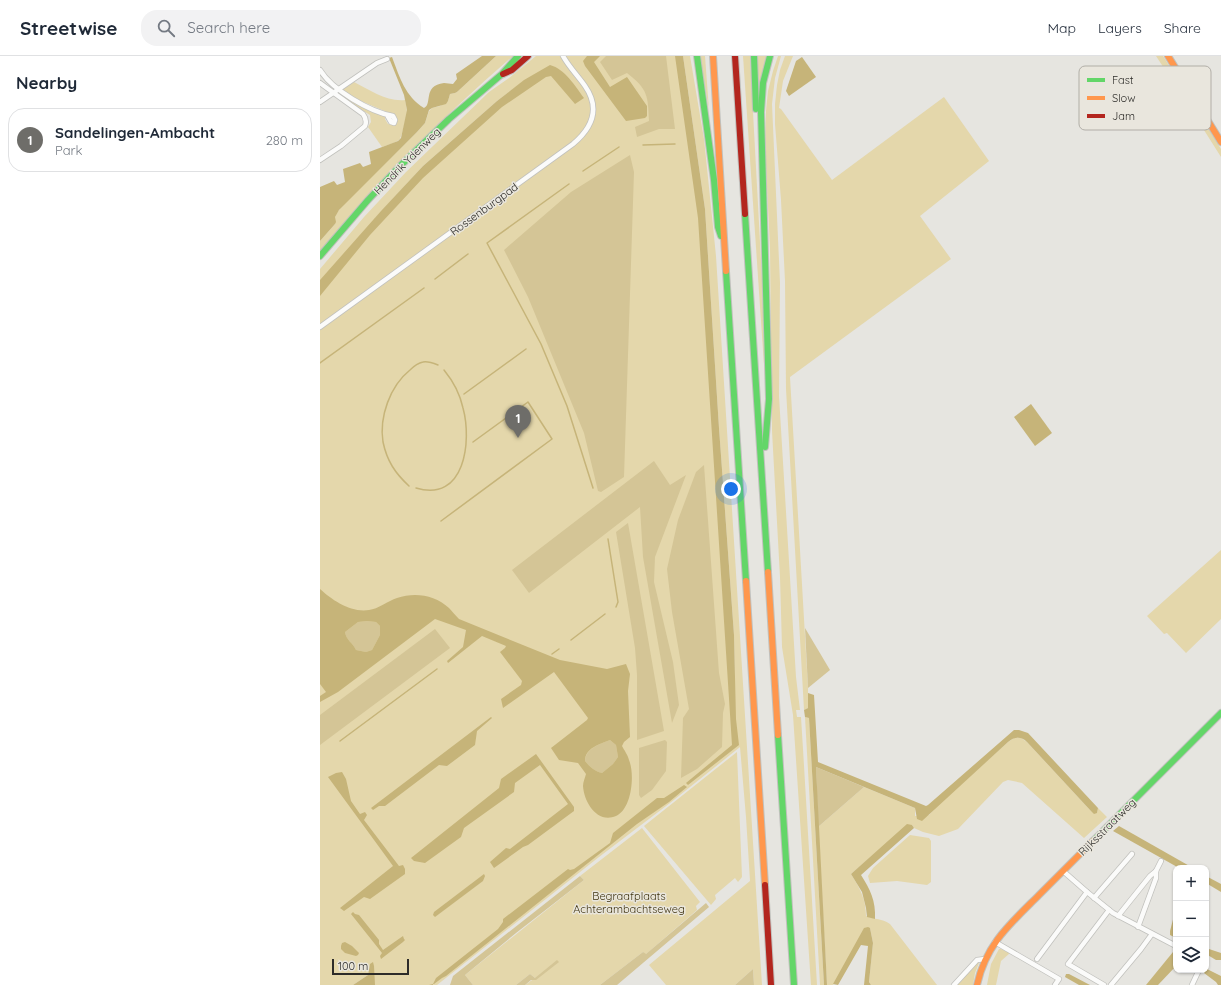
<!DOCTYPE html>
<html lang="en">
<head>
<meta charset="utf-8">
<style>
	body { margin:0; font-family:Quicksand,sans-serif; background:#f2f2f3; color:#1f2937 }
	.controls { position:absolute; right:12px; bottom:12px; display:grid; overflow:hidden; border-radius:8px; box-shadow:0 1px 3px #0004 }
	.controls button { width:36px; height:36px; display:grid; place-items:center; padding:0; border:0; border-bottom:1px solid #e0e1e3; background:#fff; color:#1f2937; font:20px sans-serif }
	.scale { position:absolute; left:12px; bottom:10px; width:77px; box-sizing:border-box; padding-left:4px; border:2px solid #2d2c29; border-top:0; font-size:11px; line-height:14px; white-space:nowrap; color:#2d2c29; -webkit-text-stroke:3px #e9e6dd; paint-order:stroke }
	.you { position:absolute; left:411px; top:433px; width:14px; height:14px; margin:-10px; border:3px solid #fff; border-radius:50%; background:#1a73e8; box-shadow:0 0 0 6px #1a73e833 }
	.badge { display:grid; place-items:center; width:26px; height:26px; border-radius:50%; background:#6e6d69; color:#fff; font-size:13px; font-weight:700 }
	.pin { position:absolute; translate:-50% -33px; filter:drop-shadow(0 1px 2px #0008) }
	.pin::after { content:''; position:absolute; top:21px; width:14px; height:12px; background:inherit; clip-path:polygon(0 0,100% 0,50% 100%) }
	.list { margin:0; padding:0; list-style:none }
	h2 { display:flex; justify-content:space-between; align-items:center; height:52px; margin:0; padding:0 16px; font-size:17px }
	h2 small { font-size:13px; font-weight:400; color:#747a83 }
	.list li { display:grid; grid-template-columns:26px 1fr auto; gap:12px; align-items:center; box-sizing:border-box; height:64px; margin:0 8px 8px; padding:0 8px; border:1px solid #e0e1e3; border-radius:16px }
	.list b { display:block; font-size:15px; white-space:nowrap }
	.list p { margin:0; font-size:13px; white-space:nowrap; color:#747a83 }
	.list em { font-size:13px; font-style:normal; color:#747a83 }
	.icon { flex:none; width:22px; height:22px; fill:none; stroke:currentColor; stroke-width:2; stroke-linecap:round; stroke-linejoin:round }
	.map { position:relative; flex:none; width:901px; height:929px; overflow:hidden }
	header { display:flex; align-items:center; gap:24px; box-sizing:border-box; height:56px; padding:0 20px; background:#fff; border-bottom:1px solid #e0e1e3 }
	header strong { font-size:19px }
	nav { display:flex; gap:22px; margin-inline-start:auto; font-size:14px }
	.search { width:280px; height:36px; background:#f2f2f3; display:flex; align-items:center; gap:10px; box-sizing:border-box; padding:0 14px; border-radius:16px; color:#747a83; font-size:15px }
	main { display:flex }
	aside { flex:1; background:#fff }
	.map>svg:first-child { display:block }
	.green { fill:#e4d7ab; fill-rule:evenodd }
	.forest { fill:#d4c596 }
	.water { fill:#c6b479; fill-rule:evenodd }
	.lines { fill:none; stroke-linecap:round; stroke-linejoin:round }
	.stream { stroke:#c6b479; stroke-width:1.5 }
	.street-casing { stroke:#c1c1bd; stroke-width:6 }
	.fast-casing { stroke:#c1c1bd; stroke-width:8 }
	.slow-casing { stroke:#c1c1bd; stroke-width:8 }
	.jam-casing { stroke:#c1c1bd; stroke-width:8 }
	.street { stroke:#fbfbfa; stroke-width:4.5 }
	.fast { stroke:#63d668; stroke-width:6 }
	.slow { stroke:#ff974d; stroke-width:6 }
	.jam { stroke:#b3261e; stroke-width:6 }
	.labels { text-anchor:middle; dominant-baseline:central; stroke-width:3; stroke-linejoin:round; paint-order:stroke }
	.street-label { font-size:11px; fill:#2d2c29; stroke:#e9e6dd }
	.park-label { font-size:11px; fill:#3e320e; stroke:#e9e6dd }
	.key { fill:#e9e6dd; stroke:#b1aea7; stroke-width:1 }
	.key-label { font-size:11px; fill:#2d2c29 }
</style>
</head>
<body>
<header>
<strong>Streetwise</strong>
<div class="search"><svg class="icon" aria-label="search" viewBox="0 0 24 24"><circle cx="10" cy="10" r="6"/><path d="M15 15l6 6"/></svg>Search here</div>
<nav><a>Map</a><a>Layers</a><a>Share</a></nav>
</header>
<main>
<aside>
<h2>Nearby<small></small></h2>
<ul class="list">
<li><span class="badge">1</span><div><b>Sandelingen-Ambacht</b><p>Park</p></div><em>280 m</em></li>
</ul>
</aside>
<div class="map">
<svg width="901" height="929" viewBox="0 0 901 929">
	<rect width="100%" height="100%" fill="#e6e5e0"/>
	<g class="green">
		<path d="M176,0H193C123,60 59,125 0,196V185L15,168C15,166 15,164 15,161C16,156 22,151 25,147L97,76L105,67L109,55L112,52L120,50L128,45L130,38L135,37L137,36Z"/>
		<path d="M216,0H360L379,158L415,633L414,579L399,372L385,153L363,0H370L384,83L391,151L396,200L442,929H434L433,913L415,929H346L329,909L430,825L426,761L420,691L350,747L279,801L117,929H54L50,909L48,919L33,929H0V213L44,161L86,116L169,36L189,22ZM208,22L55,162L103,110L177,45Z"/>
		<path d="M380,0H385L389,54Z"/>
		<path d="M423,0H430L442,223L445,324Z"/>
		<path d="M437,0H448L439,36Z"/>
		<path d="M458,0H461L455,22L452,48L460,227L459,340L476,621L480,654H476L477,661H481L483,693L497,929H491L473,659L462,591L460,521L452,375L450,192L445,89L446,55L448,35L453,15Z"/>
		<path d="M465,0H473L463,25L459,52L461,53L512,124L624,41L669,105L600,160L631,203L470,321L488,632V652L484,654L466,333L465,225L461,144L455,68V48L457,29L460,14Z"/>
		<path d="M836,0H843L901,93V101L865,44Z"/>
		<path d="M34,26C50,34 67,46 85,44C86,48 87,53 87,57C86,61 82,82 79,84C75,87 67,89 62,91L48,71L51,66L50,59L18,39L19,37L35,47L66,61L65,63L68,68L74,69L77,66V62L74,59L41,45L22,34Z"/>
		<path d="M901,494V563L866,597L847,577L844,578L827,560Z"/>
		<path d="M485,661L489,662L504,929H500Z"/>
		<path d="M694,682H701L707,686L770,754L774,757H777L778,752L787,761L764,782L702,727L693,725L688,724L683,726L638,773L619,780L603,776L594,772L592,769L554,798L531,818C540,832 546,844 546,860C556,864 561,862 570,868L617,929H551L549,926L553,887L550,872L513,929H507L498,771L544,731L595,752V760L609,759L618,749L688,686Z"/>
		<path d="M417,696L422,821L418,826L415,822L395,839L396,843L391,849L324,770Z"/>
		<path d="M322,772L380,846L376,850L377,854L325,899L323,896L280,929H205L215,922L210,918L196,929H153L145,919L264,824L260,820Z"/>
		<path d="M590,779L609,782L611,785V826L607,829L577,825L550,827L548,820L553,812Z"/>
		<path d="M679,893H681L690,897L681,905L676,929H667L671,908Z"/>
		<path d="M658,905L659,907L655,917L653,929H636Z"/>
	</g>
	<g class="forest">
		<path d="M286,0H346L355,73H339L317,81L315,71L329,65C328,40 328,33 307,17L292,24L280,6Z"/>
		<path d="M310,99L314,116L304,421L281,436L278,435L264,377L208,241L184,194L251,136Z"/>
		<path d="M334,405L350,429L366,419L335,501L334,526L353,606L359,649L352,667L323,501L320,451L209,537L192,514Z"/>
		<path d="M384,409L399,617L405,648L403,657L402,691L377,713L361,722L363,662L369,653L352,556L347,513L358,464L376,416Z"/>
		<path d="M308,467L344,675L317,684V619L315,592L296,476Z"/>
		<path d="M47,565L56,566L60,570V579L52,594L46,596L36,594C33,587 26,584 25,576L38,566Z"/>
		<path d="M485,572L510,614L488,632Z"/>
		<path d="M115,573L130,592L0,689V659Z"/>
		<path d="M290,684L296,689L298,701L293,708L282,717C274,715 270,711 265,705C266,692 280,688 290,684Z"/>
		<path d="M345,684L347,686L346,715L332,734L321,742L319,739V692Z"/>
		<path d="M496,711L544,731L498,771Z"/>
		<path d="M260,820L264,824L196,877L145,919L153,929H130L133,920Z"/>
		<path d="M386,847L389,851L297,929H280L323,896L326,898Z"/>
		<path d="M237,904L239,906L216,924H211L205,929H196L210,918L215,922Z"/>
		<path d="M433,913L434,929H415Z"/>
	</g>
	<g class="water">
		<path d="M162,0H176L137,36L135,37L130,38L128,45L126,48L112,52L109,54L105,67L97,76L19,154L15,161L16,166L15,168L0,185V131L14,125L17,129L25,126L23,113L40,107L43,111L51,108L49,96L78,85L81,82L87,54L84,39L69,2L72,1C80,22 85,40 104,52C113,48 102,30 124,27C127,27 130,28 133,28L137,23L136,18Z"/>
		<path d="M267,0H280L274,6L290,31L307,21L327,50V60L325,62L306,65L265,10L263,5Z"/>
		<path d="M355,0H363L385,153L399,372L414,579L416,663L419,689L368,729L366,727L412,689L378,162Z"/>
		<path d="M482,1L496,21L469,40L466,35L476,5Z"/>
		<path d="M230,9C245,13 255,30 264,42L255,48L231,20L226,21L182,51L103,122L50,179L0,240V224L61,155L103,110L177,45L204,24Z"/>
		<path d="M711,348L732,377L715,390L694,361Z"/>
		<path d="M0,533C12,544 31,557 49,554C58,553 68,545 77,542C95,536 115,539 129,552C132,555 135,559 139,563L240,604L287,613L306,608L310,618L308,635L310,681L304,686L302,690C304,694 308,699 309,704C315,718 312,753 296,760C277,768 264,746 263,730C263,726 265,722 266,718L258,707L239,704L231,692L267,664L268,662L234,616L183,652L181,643L201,629L202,625L180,596L185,592L186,590L162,580L128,607L127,605L143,591L146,574L115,563L18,636L0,646V640L6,636L0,628ZM47,565L56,566L60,570V579L52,594L46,596L36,594C33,587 26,584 25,576L38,566ZM290,684L296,689L298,701L293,708L282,717C274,715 270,711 265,705C265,692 280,688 290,684Z"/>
		<path d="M488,637L494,639L498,706L606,750L608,749L694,674H699L708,677L778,752L777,757L774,758L770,754L707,686C701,680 694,681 688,686L602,765L597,763L595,752L496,711L507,929H504L489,662L485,661L484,654L488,652Z"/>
		<path d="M171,661L172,662L157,675L155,689L127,710L119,709L65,750H59L53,754L51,752Z"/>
		<path d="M216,698L254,751V755L208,789L203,791L174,812L170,806L186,792L190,793L248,748L220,709L195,727L194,736L144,772L141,781L105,807L94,805L91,802L179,732L181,723Z"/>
		<path d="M22,716L26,723L31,745L40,758L45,756L47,759L44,764L79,810L83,809L85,813V818L50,843L44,841L24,855L20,852L73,810L8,721L16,717Z"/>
		<path d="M364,729L367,731L349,746L317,768L126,920L122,922L114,928H113V929H109L113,928L116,922L178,873L183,866V863L248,813L250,814L254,813L290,787L293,777L337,742H344Z"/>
		<path d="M587,768L592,769L594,772L541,819C550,833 556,845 555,863L547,861L546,852L542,836L531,818Z"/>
		<path d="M799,770L873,812H859L793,775Z"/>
		<path d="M164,818L165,820L163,825L115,861L113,859L114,856Z"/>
		<path d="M886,820L901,828V836L886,827Z"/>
		<path d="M856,852V882L850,879V875Z"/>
		<path d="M33,856L35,858L39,859L59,884V888L63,894L83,880L84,883L85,884L83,886L61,903L60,900L62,897L31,858Z"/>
		<path d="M548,871L550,872L553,887L549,926L551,929H544L548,890L541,889L518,929L513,928L544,872Z"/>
		<path d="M25,886L32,890L39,897L38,899L36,900L25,897L21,893V890L22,887Z"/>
		<path d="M886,892L901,897V904H896L886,898Z"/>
		<path d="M853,896L856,898V910L838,929H826Z"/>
		<path d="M53,906L54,910L55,929H33L48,919L50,908Z"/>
		<path d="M887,913L901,920V929H898L896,926L884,917V914Z"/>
		<path d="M746,918H749L770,929H759L745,921Z"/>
	</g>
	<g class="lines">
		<g class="stream">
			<path d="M323,89L355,88"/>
			<path d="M263,115L299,91"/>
			<path d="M249,128L167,187L221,288L247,350L273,432"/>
			<path d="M115,223L148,198"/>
			<path d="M0,307L104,232"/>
			<path d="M144,338L206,293"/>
			<path d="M89,430C75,417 67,405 63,386C59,361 70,330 90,314C93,311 98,307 103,306C107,305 113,307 118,309"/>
			<path d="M96,432C145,447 152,385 143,352C140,338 133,325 124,314"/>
			<path d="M121,465L232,383L208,346L153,386"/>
			<path d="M288,483L298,546L296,551"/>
			<path d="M251,584L285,558"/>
			<path d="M232,598L239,593"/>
			<path d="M20,685L117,613"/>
		</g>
		<defs>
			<g id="street">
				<path d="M0,14C12,34 50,56 73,60L75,64L74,67L71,66L67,59"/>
				<path d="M0,27L43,58C46,62 47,65 45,70L21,90L0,104"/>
				<path d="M0,46L57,7L67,3"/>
				<path d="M0,271L253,88C272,72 281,53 265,30C258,20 249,11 243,0"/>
				<path d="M743,815L767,836L793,857L856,890"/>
				<path d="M774,842L812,798"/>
				<path d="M798,860L830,820L836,815L841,805"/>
				<path d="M818,871L836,822V815"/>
				<path d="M675,886L739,923L735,929"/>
				<path d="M717,903L767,836"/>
				<path d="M634,929L657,904L665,903"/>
				<path d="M784,929L748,908L789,854"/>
				<path d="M791,929L821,893L832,878"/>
				<path d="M872,929L879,914"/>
			</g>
			<g id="fast">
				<path d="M377,0L394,124L398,171L401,180"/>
				<path d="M434,0L436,53"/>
				<path d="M425,158L448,516"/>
				<path d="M0,200L48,144L79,111L129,63L182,18L198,0"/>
				<path d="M406,215L426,525"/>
				<path d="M445,391L449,343L441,56L443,27L450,0"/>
				<path d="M458,679L474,929"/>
				<path d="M773,785L901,657"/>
			</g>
			<g id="slow">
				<path d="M393,0L406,215"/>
				<path d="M848,0L901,86"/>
				<path d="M448,516L458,679"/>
				<path d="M426,525L445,829"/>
				<path d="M657,929C666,888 690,868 719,839C737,821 755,803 773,785"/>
			</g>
			<g id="jam">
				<path d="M415,0L425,158"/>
				<path d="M183,18L192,14L208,0"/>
				<path d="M445,829L451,929"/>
			</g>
		</defs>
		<use href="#street" class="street-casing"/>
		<use href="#fast" class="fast-casing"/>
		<use href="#slow" class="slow-casing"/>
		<use href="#jam" class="jam-casing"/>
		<use href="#street" class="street"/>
		<use href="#fast" class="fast"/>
		<use href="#slow" class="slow"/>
		<use href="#jam" class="jam"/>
	</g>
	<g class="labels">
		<g class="street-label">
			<text transform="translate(87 105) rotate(-45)">Hendrik Ydenweg</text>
			<text transform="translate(164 153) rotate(-36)">Rossenburgpad</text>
			<text transform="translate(787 771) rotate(-45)">Rijksstraatweg</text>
		</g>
		<g class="park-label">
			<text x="309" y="840">Begraafplaats<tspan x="309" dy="13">Achterambachtseweg</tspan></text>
		</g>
	</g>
	<rect x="759" y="10" width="132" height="64" rx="6" class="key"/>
	<rect x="767" y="22" width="18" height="4" fill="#63d668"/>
	<rect x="767" y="40" width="18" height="4" fill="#ff974d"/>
	<rect x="767" y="58" width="18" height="4" fill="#b3261e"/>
	<g class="key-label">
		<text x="792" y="28">Fast</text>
		<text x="792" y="46">Slow</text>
		<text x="792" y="64">Jam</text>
	</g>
</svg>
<div class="controls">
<button>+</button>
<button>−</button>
<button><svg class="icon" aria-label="layers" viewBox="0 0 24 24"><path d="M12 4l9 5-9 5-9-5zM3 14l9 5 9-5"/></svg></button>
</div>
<div class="scale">100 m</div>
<div class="you"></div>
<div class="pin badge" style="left:198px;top:382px">1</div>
</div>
</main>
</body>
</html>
